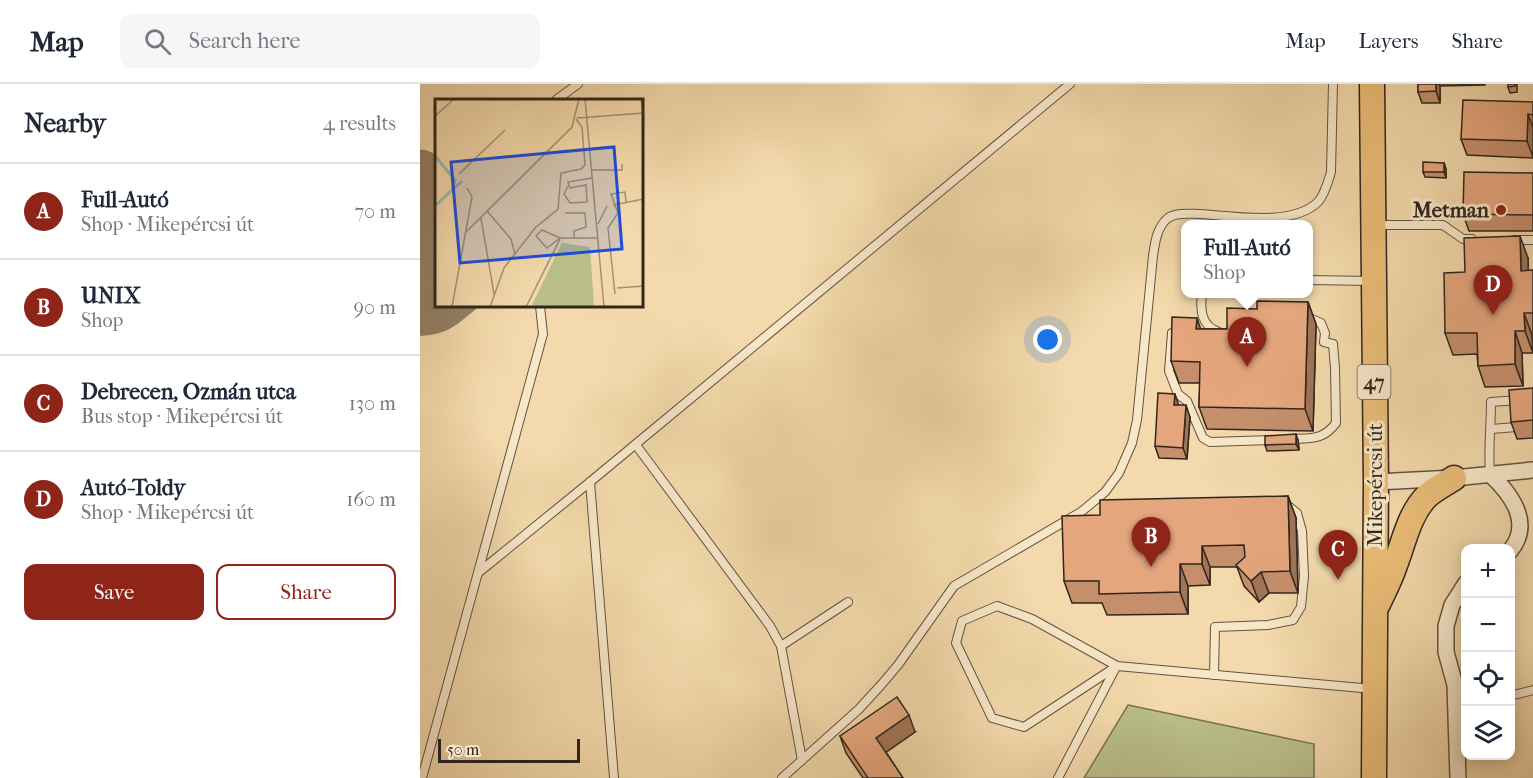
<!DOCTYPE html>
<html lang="en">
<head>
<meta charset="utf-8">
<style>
	body { margin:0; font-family:"IM FELL French Canon",serif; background:#f6f6f7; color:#1f2937 }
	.controls { position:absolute; right:18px; bottom:18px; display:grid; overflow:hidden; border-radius:12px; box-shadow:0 3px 15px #0003 }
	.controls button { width:54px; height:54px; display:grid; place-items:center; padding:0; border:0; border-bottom:2px solid #e0e1e3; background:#fff; color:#1f2937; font:30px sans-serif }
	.scale { position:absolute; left:18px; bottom:15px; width:142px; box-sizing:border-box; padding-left:6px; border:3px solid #31261d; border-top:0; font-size:16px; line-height:21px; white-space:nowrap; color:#31261d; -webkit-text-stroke:4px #f7e6c8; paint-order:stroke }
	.you { position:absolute; left:628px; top:256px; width:21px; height:21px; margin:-15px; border:4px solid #fff; border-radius:50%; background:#1a73e8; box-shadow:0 0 0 9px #1a73e833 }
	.badge { display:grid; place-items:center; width:39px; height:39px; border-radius:50%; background:#8f2418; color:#fff; font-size:20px; font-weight:700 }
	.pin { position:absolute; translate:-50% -50px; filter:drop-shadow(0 2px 3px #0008) }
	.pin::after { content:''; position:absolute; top:32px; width:21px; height:18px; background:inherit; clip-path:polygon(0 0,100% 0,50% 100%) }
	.popup { position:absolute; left:761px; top:136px; width:132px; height:78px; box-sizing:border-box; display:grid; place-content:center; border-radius:12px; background:#fff; filter:drop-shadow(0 2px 4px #0005); font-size:20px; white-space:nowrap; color:#747a83 }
	.popup b { font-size:22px; color:#1f2937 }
	.popup::after { content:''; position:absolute; left:50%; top:100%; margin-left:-12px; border:12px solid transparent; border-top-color:#fff }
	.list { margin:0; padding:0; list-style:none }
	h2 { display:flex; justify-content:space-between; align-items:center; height:78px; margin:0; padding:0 24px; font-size:26px }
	h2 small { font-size:20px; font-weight:400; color:#747a83 }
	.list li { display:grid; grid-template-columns:39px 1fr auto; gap:18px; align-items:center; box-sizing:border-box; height:96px; padding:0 24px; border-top:2px solid #e0e1e3 }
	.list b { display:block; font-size:22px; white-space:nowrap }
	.list p { margin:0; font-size:20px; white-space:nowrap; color:#747a83 }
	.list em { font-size:20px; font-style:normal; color:#747a83 }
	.actions { display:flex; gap:12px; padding:18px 24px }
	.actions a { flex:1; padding:14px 0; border:2px solid #8f2418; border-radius:12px; text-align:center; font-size:21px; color:#8f2418 }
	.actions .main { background:#8f2418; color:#fff }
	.icon { flex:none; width:33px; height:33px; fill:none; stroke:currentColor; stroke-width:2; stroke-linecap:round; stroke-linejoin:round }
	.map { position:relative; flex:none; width:1113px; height:694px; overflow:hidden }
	header { display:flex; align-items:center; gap:36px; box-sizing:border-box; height:84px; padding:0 30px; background:#fff; border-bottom:2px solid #e0e1e3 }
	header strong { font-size:28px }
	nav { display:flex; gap:33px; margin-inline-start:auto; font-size:21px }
	.search { width:420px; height:54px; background:#f6f6f7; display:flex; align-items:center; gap:15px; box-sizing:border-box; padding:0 21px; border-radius:12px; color:#747a83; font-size:22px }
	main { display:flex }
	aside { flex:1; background:#fff }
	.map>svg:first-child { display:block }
	.green { fill:#babf89; stroke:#767253; stroke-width:1.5 }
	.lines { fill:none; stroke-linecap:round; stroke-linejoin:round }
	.taxiway { stroke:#928064; stroke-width:51 }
	.runway { stroke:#928064; stroke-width:128 }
	.lane-casing { stroke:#625340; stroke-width:10 }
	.street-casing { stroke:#625340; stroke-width:18 }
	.primary-casing { stroke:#31261d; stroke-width:27 }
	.lane { stroke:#f7e6c8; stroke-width:8 }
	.street { stroke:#f7e6c8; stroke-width:15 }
	.primary { stroke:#eabc76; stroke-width:24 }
	.wall { fill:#c58f6c; stroke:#31261d; stroke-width:1.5 }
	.shaded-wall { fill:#a07458; stroke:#31261d; stroke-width:1.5 }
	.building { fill:#e5a67d; stroke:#31261d; stroke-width:1.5 }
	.poi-dot { fill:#8f2418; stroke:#f7e6c8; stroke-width:2 }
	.labels { text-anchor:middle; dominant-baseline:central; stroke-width:6; stroke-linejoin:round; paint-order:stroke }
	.shield { fill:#f7e6c8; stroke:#6c6050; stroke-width:1.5 }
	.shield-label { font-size:20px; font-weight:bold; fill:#31261d }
	.poi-label { font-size:21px; font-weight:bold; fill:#31261d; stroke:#f7e6c8; text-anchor:end }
	.street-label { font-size:21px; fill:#31261d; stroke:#f7e6c8 }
	.inset-river { fill:none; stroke:#9cbaae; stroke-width:3 }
	.inset-road { fill:none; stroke:#a59172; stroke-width:1.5 }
	.view { fill:#1d4ed8; fill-opacity:0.15; stroke:#1d4ed8; stroke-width:3 }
	.inset-edge { fill:none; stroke:#31261d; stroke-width:3 }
</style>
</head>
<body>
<header>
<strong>Map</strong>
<div class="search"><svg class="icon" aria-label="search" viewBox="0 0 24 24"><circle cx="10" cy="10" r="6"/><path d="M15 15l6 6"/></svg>Search here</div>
<nav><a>Map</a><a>Layers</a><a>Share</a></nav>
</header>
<main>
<aside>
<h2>Nearby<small>4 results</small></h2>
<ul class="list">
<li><span class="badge">A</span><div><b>Full-Autó</b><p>Shop · Mikepércsi út</p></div><em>70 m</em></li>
<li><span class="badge">B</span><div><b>UNIX</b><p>Shop</p></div><em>90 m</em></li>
<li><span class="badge">C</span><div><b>Debrecen, Ozmán utca</b><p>Bus stop · Mikepércsi út</p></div><em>130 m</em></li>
<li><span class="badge">D</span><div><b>Autó-Toldy</b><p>Shop · Mikepércsi út</p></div><em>160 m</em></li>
</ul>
<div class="actions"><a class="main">Save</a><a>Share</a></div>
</aside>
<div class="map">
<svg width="1113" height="694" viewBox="0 0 1113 694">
	<rect width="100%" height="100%" fill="#f3d9ab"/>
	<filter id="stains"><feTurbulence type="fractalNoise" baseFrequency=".00333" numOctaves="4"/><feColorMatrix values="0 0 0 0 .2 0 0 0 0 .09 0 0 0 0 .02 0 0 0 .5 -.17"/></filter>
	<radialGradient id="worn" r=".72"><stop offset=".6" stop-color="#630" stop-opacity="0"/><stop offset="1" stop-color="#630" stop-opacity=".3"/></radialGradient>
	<path class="green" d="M708,621L894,660V694H664Z"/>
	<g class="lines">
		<g class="taxiway">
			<path d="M0,91L16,122"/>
			<path d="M0,186L11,176L16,166"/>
		</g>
		<path class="runway" d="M0,188L16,175"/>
		<defs>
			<g id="lane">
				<path d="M136,16L158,0"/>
				<path d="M957,141H1023L1043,155H1052"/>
				<path d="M1094,156H1113"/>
				<path d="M888,196L951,197"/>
				<path d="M782,210C780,226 781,242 799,248"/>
				<path d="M755,249H752L749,287L758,310L767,317L783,354L790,358L853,356"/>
				<path d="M1071,345L1097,343"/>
				<path d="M868,355C889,354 903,357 916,339L915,284L913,260L904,258L905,249L901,239L885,232"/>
				<path d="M216,361L350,542L361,562L382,676"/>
				<path d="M1070,390C1068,366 1071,342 1071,318L1113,315"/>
				<path d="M170,398L194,694"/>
				<path d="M58,489L170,398L650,0"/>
				<path d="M361,562L428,518"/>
				<path d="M697,582L604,643L572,634L536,559L542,537L577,522L612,535L697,582L953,605"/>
				<path d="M794,591L795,543L848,541L873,536L881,523L884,492L882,447L877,429L866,420"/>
				<path d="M1035,601L1046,607"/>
				<path d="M1090,612L1113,606"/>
				<path d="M2,694L123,250L120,222"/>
				<path d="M362,694L439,625L461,601L478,581L534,502L661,428L685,408L699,389L712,359L717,336L733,172C735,158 737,143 748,134C756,128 771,130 780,130C813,132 872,143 898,118C905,110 908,98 911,88L913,0"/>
				<path d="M638,694L696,583"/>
			</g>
			<g id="street">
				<path d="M1070,390C1092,411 1113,439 1090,467"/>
				<path d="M956,398L1034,394L1113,386"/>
				<path d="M1038,694L1035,601L1026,568V542L1032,521L1046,499"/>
			</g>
			<g id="primary">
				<path d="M952,0L956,398L954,694"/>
				<path d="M958,520C964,507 971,494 975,481C984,458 989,430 1007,412C1015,405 1025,400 1034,394"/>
			</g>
		</defs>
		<use href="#lane" class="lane-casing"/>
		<use href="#street" class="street-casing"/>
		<use href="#primary" class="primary-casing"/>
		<use href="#lane" class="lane"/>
		<use href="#street" class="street"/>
		<use href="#primary" class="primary"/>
	</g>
	<g class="wall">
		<path d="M998,0H1065V1L1020,2V19H1002L998,8Z"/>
		<path d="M1097,0V8L1090,9L1088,3Z"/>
		<path d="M1113,18V74L1047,71L1041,55Z"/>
		<path d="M1024,79L1026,85V94L1005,93L1003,88Z"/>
		<path d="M1113,89V147H1049L1043,130Z"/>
		<path d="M1108,174V187L1113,186V269H1102L1103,302L1065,303L1058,282L1057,270L1033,271L1025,249L1045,188Z"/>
		<path d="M888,218L896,240L893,347L787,345L779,323L780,299H759L751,277L781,245H807L837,225Z"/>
		<path d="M1113,304V354L1097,355L1091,338Z"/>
		<path d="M759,321L770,333L767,375L739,374L735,362Z"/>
		<path d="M878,356L879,366L847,367L845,361Z"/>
		<path d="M868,412L876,434L878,509H849L839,518L824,502L817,483H790V501L768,502V530L687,531L682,519H652L644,497L680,431Z"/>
		<path d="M495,648L466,668L483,694H443L426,669L420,652Z"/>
	</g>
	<g class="shaded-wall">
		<path d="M1016,0H1019L1020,2V19L1016,7Z"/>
		<path d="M1108,30L1113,44V73L1107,57Z"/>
		<path d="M1024,79L1026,85V94L1024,88Z"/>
		<path d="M1100,152L1108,174L1109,208L1101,187Z"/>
		<path d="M888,218L896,240L893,347L885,325Z"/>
		<path d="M1104,229L1112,251L1113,269L1105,247Z"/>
		<path d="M777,234L784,255L776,245Z"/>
		<path d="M1095,247L1102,269L1103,302L1095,280Z"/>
		<path d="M755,310L759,322L754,321Z"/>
		<path d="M766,321L770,333L767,375L763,364Z"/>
		<path d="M876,350L878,356L879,366L876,360Z"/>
		<path d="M868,412L876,434L878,509L870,487Z"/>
		<path d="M782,462L790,483V501L782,480Z"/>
		<path d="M760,480L768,502V530L760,508Z"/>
		<path d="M841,488L849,509L839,518L831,497Z"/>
		<path d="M489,631L495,648L462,671L456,654Z"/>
	</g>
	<g class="building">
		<path d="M998,0H1016V7L998,8Z"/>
		<path d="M1088,0H1095V2L1088,3Z"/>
		<path d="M1043,16L1113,18V31L1108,30L1107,57L1041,55Z"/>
		<path d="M1003,78L1024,79V88H1003Z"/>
		<path d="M1044,88L1113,89V131L1043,130Z"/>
		<path d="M1100,152L1101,187L1113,186V229H1104L1105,247H1095V280L1058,282L1057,249H1025L1024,189L1045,188L1044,154Z"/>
		<path d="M837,217L888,218L885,325L779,323L780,278L751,277L752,233L777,234L776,245H807V224L837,225Z"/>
		<path d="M1113,304V336L1091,338L1089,306Z"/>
		<path d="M738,309L755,310L754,321H766L763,364L735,362Z"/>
		<path d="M876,350V360L845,361V352Z"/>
		<path d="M868,412L870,487L841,488L831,497L816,481L825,473L824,461L782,462V480H760V508L679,510V497H644L642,432L680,431V416Z"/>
		<path d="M477,613L489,631L456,654L483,694H448L420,652Z"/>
	</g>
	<circle class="poi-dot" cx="1081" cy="126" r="6"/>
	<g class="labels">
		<rect class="shield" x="937.5" y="281" width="33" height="34" rx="4.5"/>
		<g class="shield-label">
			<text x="954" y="298">47</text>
		</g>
		<g class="poi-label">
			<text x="1069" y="126">Metman</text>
		</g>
		<g class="street-label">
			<text transform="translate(955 401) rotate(-90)">Mikepércsi út</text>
		</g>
	</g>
	<g transform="translate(15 15)">
		<rect width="208" height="208" fill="#f3d9ab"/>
		<path d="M127,144L155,148L159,208H96Z" fill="#babf89"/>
		<path class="inset-river" d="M0,57L20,81L17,91M0,107L27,82"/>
		<path class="inset-road" d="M150,0L169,208M206,0L209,22M0,17L19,0M142,19L209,14M157,71H187V65M24,75L70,31M133,87L129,95L135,104L152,103L151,86L135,89L133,83L157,79M178,106L209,100M52,112L76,140L80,155M130,114H150L151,128L139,132V139M46,119L59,195M163,125L172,107M31,133L137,28L144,0M125,139L112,149L101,137L107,131L125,139H163M182,189L209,187M180,195L173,129L183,114L176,95L190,93L191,103M17,208L37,98L32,89M55,208L69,169L100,129L123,110L126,74L146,70L150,66L147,28L141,20M91,208L125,140"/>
		<path class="view" d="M179,48L187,150L25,164L16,63Z"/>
		<rect width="208" height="208" class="inset-edge"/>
	</g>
	<rect width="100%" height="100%" filter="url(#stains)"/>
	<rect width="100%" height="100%" fill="url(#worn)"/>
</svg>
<div class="controls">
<button>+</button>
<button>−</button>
<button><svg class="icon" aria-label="locate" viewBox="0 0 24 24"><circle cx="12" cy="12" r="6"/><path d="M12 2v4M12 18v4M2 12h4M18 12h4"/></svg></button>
<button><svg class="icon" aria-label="layers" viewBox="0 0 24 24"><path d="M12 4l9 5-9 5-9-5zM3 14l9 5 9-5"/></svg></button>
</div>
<div class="scale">50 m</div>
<div class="you"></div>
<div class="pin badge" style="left:827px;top:283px">A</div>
<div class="popup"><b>Full-Autó</b>Shop</div>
<div class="pin badge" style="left:731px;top:483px">B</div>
<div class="pin badge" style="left:918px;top:496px">C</div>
<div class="pin badge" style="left:1073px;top:231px">D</div>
</div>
</main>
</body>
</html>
